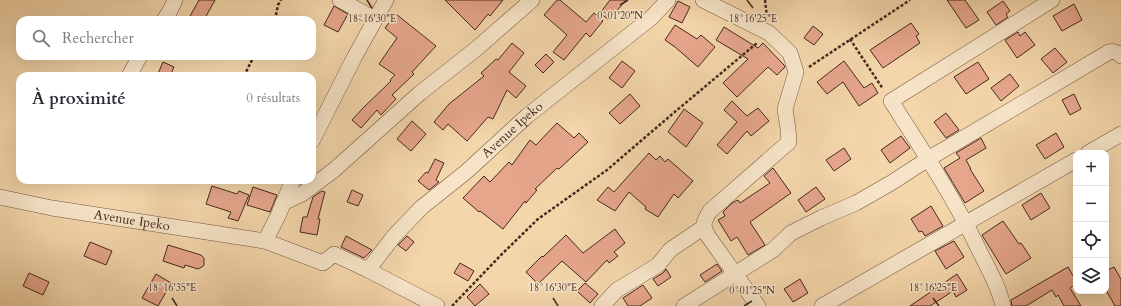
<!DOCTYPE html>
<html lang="fr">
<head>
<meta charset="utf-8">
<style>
	body { margin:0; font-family:Cardo,serif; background:#f2f2f3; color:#2b2b33 }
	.controls { position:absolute; right:12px; bottom:12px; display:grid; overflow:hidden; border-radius:8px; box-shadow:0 4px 16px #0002 }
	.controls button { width:36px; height:36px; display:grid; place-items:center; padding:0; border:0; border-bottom:1px solid #e1e1e2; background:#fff; color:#2b2b33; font:20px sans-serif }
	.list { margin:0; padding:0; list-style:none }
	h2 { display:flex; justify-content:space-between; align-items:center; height:52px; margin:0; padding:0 16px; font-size:17px }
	h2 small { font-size:13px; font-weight:400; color:#7c7c81 }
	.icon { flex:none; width:22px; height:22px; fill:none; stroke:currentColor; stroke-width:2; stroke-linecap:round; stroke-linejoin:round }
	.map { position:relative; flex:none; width:1121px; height:306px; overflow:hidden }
	.search { position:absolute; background:#fff; box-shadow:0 4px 16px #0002; left:16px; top:16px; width:300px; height:44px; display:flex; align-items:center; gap:10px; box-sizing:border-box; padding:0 14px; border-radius:12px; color:#7c7c81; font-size:15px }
	.panel { position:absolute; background:#fff; box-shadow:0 4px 16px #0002; left:16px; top:72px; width:300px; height:112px; border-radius:12px }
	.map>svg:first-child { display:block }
	.building { fill:#e6a68c; stroke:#46291e }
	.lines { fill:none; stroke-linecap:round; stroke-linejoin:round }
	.street-casing { stroke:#715441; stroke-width:16 }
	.path { stroke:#46291e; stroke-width:2.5; stroke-dasharray:3 2; stroke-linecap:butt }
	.street { stroke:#f7e4c8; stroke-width:15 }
	.ticks { fill:none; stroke:#46291e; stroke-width:1.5 }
	.labels { text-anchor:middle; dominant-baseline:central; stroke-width:3; stroke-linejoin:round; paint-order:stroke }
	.street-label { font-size:13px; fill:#46291e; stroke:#f7e4c8 }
	.ticks-label { font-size:10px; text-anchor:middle; fill:#46291e; stroke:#f7e4c8; stroke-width:3; stroke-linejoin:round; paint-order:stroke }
</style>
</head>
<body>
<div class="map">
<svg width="1121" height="306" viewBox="0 0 1121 306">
	<rect width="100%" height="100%" fill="#f3d6aa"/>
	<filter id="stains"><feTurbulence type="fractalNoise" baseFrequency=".005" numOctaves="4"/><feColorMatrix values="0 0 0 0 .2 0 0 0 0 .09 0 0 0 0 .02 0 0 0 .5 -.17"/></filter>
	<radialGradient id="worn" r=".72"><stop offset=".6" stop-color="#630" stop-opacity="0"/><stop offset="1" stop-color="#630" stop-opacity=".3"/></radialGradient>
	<g class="building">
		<path d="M199,0H215L204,20H188Z"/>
		<path d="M445,0H503L490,16L488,14L475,30Z"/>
		<path d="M557,0H560L586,22L594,13L603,21L590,37L586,33L564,60L553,52L567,35L544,15Z"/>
		<path d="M610,0H626L609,20L600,13Z"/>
		<path d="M947,0H965L979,20L966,28Z"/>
		<path d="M678,1L690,7L682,23L669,17Z"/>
		<path d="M1003,1L1010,11L1006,14L1008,17L996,25L987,12Z"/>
		<path d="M1074,4L1082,20L1062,31L1053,16Z"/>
		<path d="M334,6L348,14L338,32L324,25Z"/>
		<path d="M396,14L436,46L412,72L414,74L392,95L396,99L381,115L377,110L361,128L352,120L364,107L391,81L390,80L395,75L379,64L397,38L385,28Z"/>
		<path d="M911,23L919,34L916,36L920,43L883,68L870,50Z"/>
		<path d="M675,25L697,39L701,35L715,47L698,67L675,47L665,40Z"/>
		<path d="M813,26L823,34L814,45L804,38Z"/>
		<path d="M724,27L758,48L763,43L784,65L785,67L777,75L768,67L737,97L723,83L748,59L716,40Z"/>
		<path d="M1018,32L1020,36L1025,32L1035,45L1017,58L1005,40Z"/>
		<path d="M512,43L524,53L509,72L526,86L516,98L507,90L493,119L488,117L467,141L448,124L443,130L434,122L449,104L484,76L481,73L496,59L498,60Z"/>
		<path d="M1055,48L1067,62L1053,73L1041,59Z"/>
		<path d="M546,54L554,62L543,73L535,65Z"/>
		<path d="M622,61L635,71L622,88L609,78Z"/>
		<path d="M844,61L864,88L872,83L878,93L859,106L843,82L827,94L817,82Z"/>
		<path d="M163,62L174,67L170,76H157Z"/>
		<path d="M978,62L989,79L966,94L954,77Z"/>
		<path d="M1010,74L1019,86L1001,101L991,88Z"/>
		<path d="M630,94L640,106L620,124L609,113Z"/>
		<path d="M1074,94L1081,109L1070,115L1062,100Z"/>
		<path d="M732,101L747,116L758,108L769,121L751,136L747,131L727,154L717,145L737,122L724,110Z"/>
		<path d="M684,109L703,123L686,147L668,132Z"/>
		<path d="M946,113L959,130L946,138L934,122Z"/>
		<path d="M412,121L426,134L411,151L397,139Z"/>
		<path d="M557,123L574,138L579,133L588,142L559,169L557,168L535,189L537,190L526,203L525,201L503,229L480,211L479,212L463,198L484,176L490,182L509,162L512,165L530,140L536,145Z"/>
		<path d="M1056,133L1064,147L1045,159L1036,145Z"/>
		<path d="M901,136L910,148L890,163L881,150Z"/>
		<path d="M981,138L986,148L966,160L971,169H970L984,191L965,203L944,168L960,158L956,153Z"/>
		<path d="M844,148L851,159L834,171L826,160Z"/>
		<path d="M649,153L656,160L660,156L665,162L668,159L693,181L678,198L674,194L658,217L645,209L646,207L629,192L615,211L597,200L608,187L614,192Z"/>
		<path d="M435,159L444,163L436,180L439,182L429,190L418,181L426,172L428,173Z"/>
		<path d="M773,168L791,193L750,222L765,245L748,255L737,237L731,241L718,220L725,216L723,212L732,203L738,200L740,203L770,183L764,176Z"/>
		<path d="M212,186L237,194L239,191L249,195L238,221L228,218L231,212L206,204Z"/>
		<path d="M253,187L277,195L270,212L247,205Z"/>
		<path d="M816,187L825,199L806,212L798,200Z"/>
		<path d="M352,190L363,195L358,206L347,202Z"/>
		<path d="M322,191L325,192L318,219H320L317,235L300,232L303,217H307L313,197Z"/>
		<path d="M1041,193L1050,208L1031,220L1022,205Z"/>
		<path d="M931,206L943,226L925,236L922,231L919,232L911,219Z"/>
		<path d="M1003,221L1019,244L1021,243L1031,258L1006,274L982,235Z"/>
		<path d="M615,229L625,243L614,252L618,256L609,263L607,260L586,282L562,261L538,284L526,272L542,256L543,257L566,235L583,253Z"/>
		<path d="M346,236L372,250L364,258L341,247Z"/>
		<path d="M407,236L414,242L406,251L398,245Z"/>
		<path d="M954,241L964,257L946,269L935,251Z"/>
		<path d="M90,242L112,251L106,265L84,256Z"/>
		<path d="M168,245L201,255L204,258V265L202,267L198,269L185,265L184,268L163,261Z"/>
		<path d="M460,263L474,271L468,281L454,273Z"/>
		<path d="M717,264L722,271L705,282L700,275Z"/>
		<path d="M1068,267L1076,281V284L1070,288L1081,306H1064L1058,295L1056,297L1052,290L1026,306H1012L1011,300Z"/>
		<path d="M1114,267L1121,279V306H1115L1106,290V271Z"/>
		<path d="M666,269L671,277L658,286L653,279L663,273Z"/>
		<path d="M29,273L49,282L43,295L23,286Z"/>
		<path d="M156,274L171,283L158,306L142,298Z"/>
		<path d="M957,274L967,290L956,297L953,291L930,306H910Z"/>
		<path d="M800,279L808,293L793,302L784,289Z"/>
		<path d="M585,283L598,294L590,303L577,291Z"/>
		<path d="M480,284L489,294L475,306L467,297Z"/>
		<path d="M643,285L652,298L640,306H628L623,298Z"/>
	</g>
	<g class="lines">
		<defs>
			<g id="street">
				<path d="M340,0L375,19"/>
				<path d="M703,0L769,33L790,53L796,72L785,109L788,129L789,142L710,211C703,223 702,224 708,236L758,306"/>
				<path d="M164,20L170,11L175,0"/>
				<path d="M129,76L140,56"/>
				<path d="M312,141L354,58L386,0"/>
				<path d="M1088,153L1121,134"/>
				<path id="s1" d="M0,197L52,208L265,241L323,263L334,254L368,270L437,306"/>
				<path d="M283,203L302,194L334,170L420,93L476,49L532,0"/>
				<path d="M265,241L278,216L293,180"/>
				<path id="s2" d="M368,270L394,236L422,207L466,172L527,116L651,18L668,0"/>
				<path d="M602,306L617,290L658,265L670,250L704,227"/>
				<path d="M684,306L773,250L791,233L821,218L856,203L891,183L928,159L1109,52C1113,51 1118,52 1121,56"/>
				<path d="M822,306L1076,160"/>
				<path d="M1003,306C999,287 989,270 980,252C955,199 923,151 891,101L1052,0"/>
			</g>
		</defs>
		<use href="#street" class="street-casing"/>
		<g class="path">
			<path d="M765,0L767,17"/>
			<path d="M275,20L278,5L281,0"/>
			<path d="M850,39L883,89"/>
			<path d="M809,67L910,0"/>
			<path d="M244,76L254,56"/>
			<path d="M452,306L501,255L538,219L607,170L670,116L757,43"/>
		</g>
		<use href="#street" class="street"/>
	</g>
	<path class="ticks" d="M367,0L372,8M747,0L753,8M620,5L628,0M172,298L177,306M553,298L558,306M933,298L939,306M744,306L752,301"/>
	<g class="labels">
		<g class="street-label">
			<text stroke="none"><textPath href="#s2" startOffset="202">Avenue Ipeko</textPath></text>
			<text stroke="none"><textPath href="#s1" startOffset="134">Avenue Ipeko</textPath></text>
		</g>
	</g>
	<g class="ticks-label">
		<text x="620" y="19">0°01'20"N</text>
		<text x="372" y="22">18°16'30"E</text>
		<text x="753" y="22">18°16'25"E</text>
		<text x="172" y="291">18°16'35"E</text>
		<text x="553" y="291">18°16'30"E</text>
		<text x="933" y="291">18°16'25"E</text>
		<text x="752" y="294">0°01'25"N</text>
	</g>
	<rect width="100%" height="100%" filter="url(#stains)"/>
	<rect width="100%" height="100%" fill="url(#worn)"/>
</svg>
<div class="controls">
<button>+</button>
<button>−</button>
<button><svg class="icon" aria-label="locate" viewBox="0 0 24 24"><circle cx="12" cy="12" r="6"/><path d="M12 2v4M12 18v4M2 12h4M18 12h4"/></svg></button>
<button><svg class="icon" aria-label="layers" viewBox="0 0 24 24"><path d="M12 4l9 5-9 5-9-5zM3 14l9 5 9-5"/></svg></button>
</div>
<div class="search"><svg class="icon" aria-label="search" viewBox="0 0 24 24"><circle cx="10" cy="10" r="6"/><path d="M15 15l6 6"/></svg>Rechercher</div>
<section class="panel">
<h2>À proximité<small>0 résultats</small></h2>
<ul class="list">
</ul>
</section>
</div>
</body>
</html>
